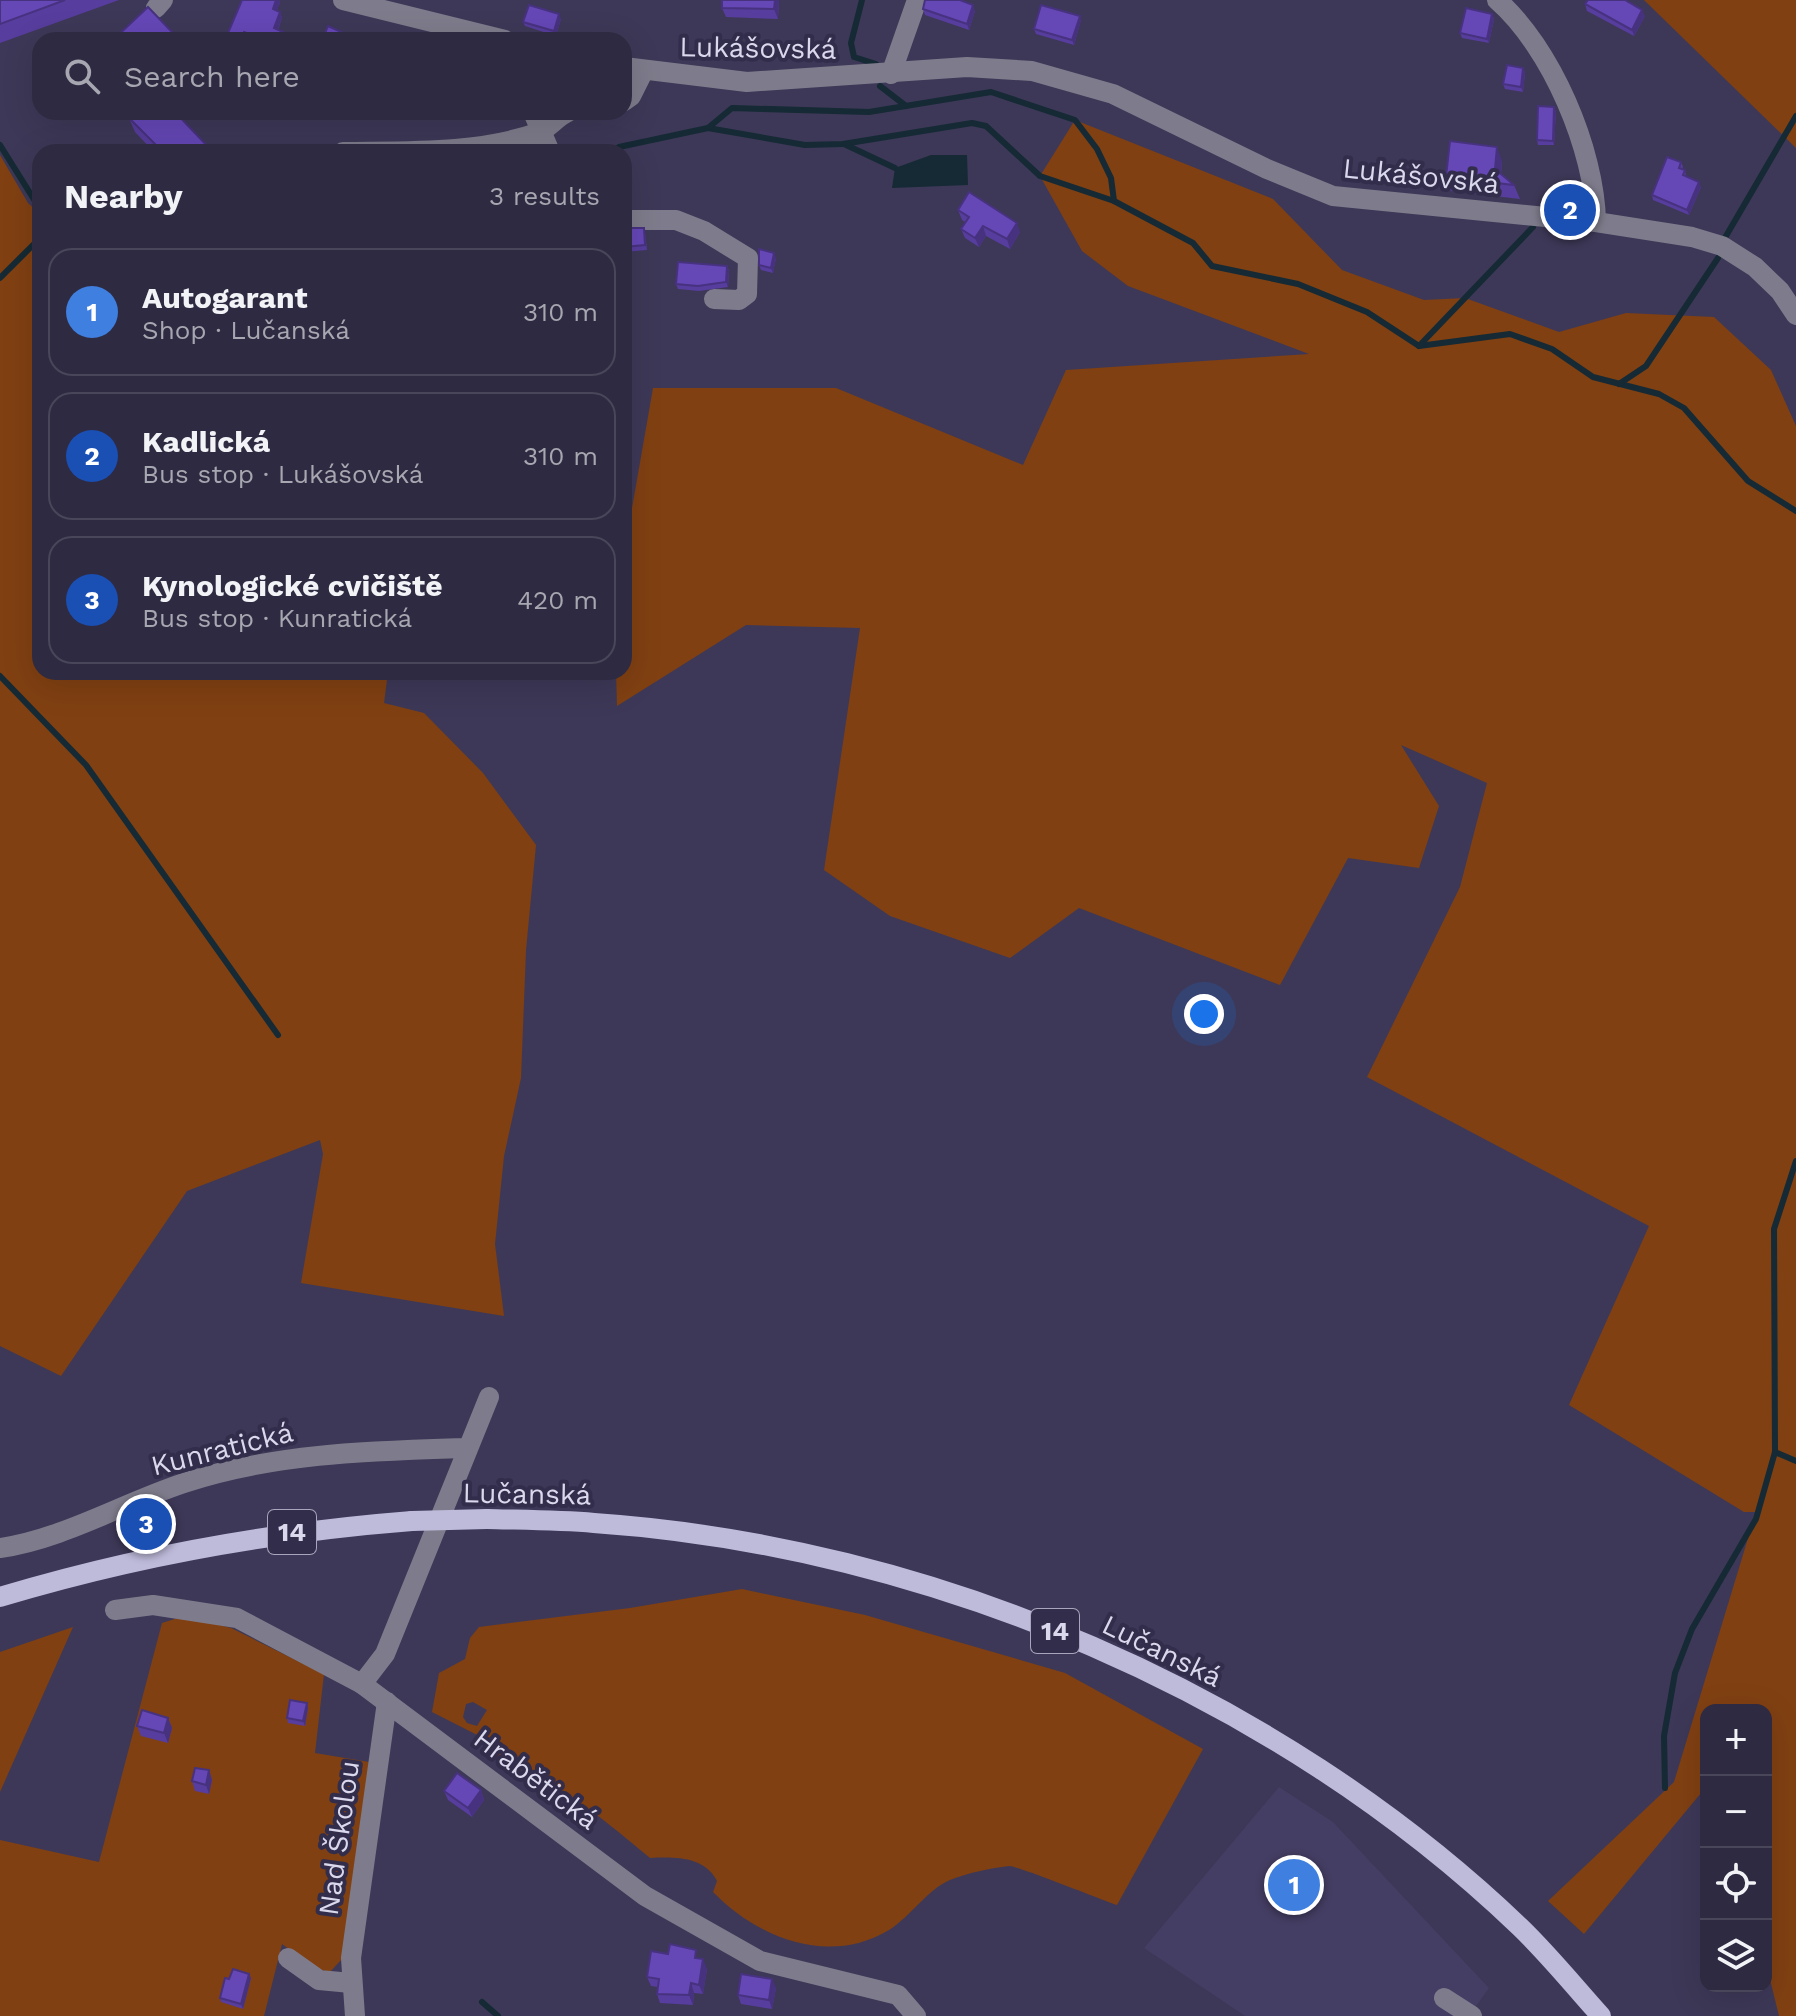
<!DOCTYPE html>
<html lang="en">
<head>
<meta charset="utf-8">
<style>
	body { margin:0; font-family:"Work Sans",sans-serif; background:#363248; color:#f1f3f6 }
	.controls { position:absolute; right:24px; bottom:24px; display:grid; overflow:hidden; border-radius:16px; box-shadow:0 8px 32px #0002 }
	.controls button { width:72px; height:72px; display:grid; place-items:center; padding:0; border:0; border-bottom:2px solid #49465a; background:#2e2a41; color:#f1f3f6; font:40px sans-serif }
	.you { position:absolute; left:1204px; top:1014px; width:28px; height:28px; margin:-20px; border:6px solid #fff; border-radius:50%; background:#1a73e8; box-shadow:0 0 0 12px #1a73e833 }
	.badge { display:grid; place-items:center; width:52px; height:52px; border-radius:50%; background:#8bbbb9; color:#fff; font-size:26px; font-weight:700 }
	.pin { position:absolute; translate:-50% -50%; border:4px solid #fff; box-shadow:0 2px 8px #0006 }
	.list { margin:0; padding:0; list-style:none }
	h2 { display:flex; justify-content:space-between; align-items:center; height:104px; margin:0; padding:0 32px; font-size:34px }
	h2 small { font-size:26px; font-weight:400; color:#a7a7b1 }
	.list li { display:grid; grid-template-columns:52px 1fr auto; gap:24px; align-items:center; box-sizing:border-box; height:128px; margin:0 16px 16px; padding:0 16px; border:2px solid #49465a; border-radius:24px }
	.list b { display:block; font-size:30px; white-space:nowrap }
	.list p { margin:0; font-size:26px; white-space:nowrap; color:#a7a7b1 }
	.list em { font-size:26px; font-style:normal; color:#a7a7b1 }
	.icon { flex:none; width:44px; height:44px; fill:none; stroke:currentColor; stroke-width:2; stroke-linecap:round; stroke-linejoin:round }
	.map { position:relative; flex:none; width:1796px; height:2016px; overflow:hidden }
	.search { position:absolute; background:#2e2a41; box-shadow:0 8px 32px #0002; left:32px; top:32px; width:600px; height:88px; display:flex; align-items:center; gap:20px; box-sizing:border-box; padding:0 28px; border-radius:24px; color:#a7a7b1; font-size:30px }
	.panel { position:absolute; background:#2e2a41; box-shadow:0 8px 32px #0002; left:32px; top:144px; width:600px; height:536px; border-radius:24px }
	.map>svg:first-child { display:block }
	.built { fill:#453e64 }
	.green { fill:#804012; fill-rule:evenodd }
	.water { fill:#152a34 }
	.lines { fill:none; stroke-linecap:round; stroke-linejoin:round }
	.stream { stroke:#152a34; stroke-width:6 }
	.minor { stroke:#7e7c8c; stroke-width:20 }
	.major { stroke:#bebada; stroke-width:20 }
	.major-bridge { stroke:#bebada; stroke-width:20 }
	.wall { fill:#573d9d }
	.shaded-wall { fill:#47327f }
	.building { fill:#6547b6; stroke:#47327f; stroke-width:2 }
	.labels { text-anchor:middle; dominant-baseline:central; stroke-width:8; stroke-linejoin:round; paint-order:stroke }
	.shield { fill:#332d4c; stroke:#a8a5bc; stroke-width:2 }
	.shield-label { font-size:26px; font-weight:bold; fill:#dad8ec }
	.street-label { font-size:28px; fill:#dad8ec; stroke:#332d4c }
</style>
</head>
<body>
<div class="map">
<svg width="1796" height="2016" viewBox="0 0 1796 2016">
	<rect width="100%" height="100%" fill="#3d3857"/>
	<path class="built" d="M1279,1787L1333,1822L1489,1988L1469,2016H1245L1144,1948Z"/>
	<g class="green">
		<path d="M1644,0H1796V148Z"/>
		<path d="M1075,120L1273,199L1342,270L1424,300L1465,298L1559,332L1626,313L1714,317L1771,370L1796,426V2016H1779L1766,1963V1710H1706V1787L1584,1934L1548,1901L1674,1782L1756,1512H1744L1569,1405L1649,1226L1367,1077L1460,887L1487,783L1401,745L1439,806L1419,868L1348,858L1280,985L1079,908L1010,958L890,916L824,870L860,628L746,625L617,706L616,672H624V554L653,388H836L1023,465L1066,370L1309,354L1128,286L1082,251L1040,176Z"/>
		<path d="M0,155L28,203L40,214V672H388L384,703L424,713L483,773L536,845L526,950L521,1078L504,1156L495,1244L504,1316L301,1283L323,1154L320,1140L187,1191L61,1376L0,1346Z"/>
		<path d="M742,1589L865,1615L1065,1673L1203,1749L1117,1905C1102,1900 1015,1865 1009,1866C991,1868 967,1873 950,1880C928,1889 910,1917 889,1930C829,1966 759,1939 713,1892L717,1881C704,1856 675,1857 650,1858C609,1824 553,1775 500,1764L489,1741L432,1712L439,1673L465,1659L470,1638L479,1627L630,1608ZM473,1702L487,1710L477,1726L467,1723L463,1717L466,1704Z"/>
		<path d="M184,1616L231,1628L324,1674L315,1753L369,1762L342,1959L330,1972L317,1969L282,1944L264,2016H0V1840L99,1862L162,1623Z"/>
		<path d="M73,1627L0,1792V1652Z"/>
	</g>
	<path class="water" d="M931,155H967L968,185L892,188L895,168Z"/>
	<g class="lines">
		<g class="stream">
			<path d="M862,0L851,43L854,57L876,64"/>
			<path d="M880,86L906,106"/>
			<path d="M708,128L805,145L843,144L972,123L986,126L1040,176L1114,201"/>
			<path d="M844,144L895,168"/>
			<path d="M0,145L40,209"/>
			<path d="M611,152L619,147L708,128L732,108L869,112L991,92L1075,120L1097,149L1111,178L1114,201L1193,243L1212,266L1298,284L1367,312L1419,346L1510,334L1552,349L1593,377L1659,394L1684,408L1748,481L1796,511"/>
			<path d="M1726,236L1796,116"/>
			<path d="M0,278L40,238"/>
			<path d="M1419,346L1533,227"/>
			<path d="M1619,384L1646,366L1718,258"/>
			<path d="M0,676L86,765L278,1035"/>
			<path d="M1775,1452L1796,1461"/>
			<path d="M1665,1788L1664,1736L1675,1673L1692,1629L1756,1519L1775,1452L1774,1229L1796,1161"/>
			<path d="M482,2002L498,2016"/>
		</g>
		<g class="minor">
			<path d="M343,0L505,40"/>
			<path d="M1497,0C1551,47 1595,150 1596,222"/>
			<path d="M156,8L163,0"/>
			<path d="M624,67L747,82L967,67L1032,71L1113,94L1267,169L1333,196L1596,222L1692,237L1722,246L1755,267L1780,291L1796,315"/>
			<path d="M891,74L917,0"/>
			<path d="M624,101L631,96L643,72"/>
			<path d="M533,112L550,152"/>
			<path d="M343,152C407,151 476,154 537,133C549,129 556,117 568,112"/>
			<path d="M624,220H676L704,231L748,258L747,294L739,300L714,299"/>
			<path d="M0,1548C63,1539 123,1503 184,1483C275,1453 371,1451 466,1448"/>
			<path d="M115,1610L153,1605L237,1618L362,1684L645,1896L760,1961L898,1995L916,2016"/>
			<path d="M362,1684L385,1654L489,1397"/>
			<path d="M288,1958L319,1980L351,1983"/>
			<path d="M1444,1998L1472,2016"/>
			<path d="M355,2016L351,1958L387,1702"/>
		</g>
		<g class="major">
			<path d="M487,1519C523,1520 559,1520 594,1523C930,1546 1277,1694 1520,1927C1549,1955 1574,1986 1601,2016"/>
			<path d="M0,1597C136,1556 271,1532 412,1521"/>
		</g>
		<path class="major-bridge" d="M412,1521L487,1519"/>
	</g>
	<g class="wall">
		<path d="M0,0H119L0,43Z"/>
		<path d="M242,0H279L280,3L277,10L280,12L282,18L278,30L301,40H251L246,38V40H225Z"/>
		<path d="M722,0H779L778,19L726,17L722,8Z"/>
		<path d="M1585,4L1645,16L1634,36L1587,11Z"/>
		<path d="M923,9L975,11L969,30L925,15Z"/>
		<path d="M1492,14L1494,19L1489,43L1462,38L1460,33Z"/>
		<path d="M561,19L556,36L525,26L523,22Z"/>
		<path d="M1081,20L1074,45L1036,34L1034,29Z"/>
		<path d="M1523,68L1525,73L1523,92L1505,89L1503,84Z"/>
		<path d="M1554,107L1556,112L1554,145H1538L1537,140Z"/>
		<path d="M129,112H175L213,152H154L135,132L129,118L132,115Z"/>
		<path d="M1502,161L1501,174L1514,185L1520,199L1451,191L1446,177Z"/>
		<path d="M1681,162L1683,167L1682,169L1685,170L1686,176L1701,187L1689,215L1653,200L1652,195Z"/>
		<path d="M958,210L1020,232L1010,249L986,236L979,247L965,238L961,229L965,222L962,220Z"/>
		<path d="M624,228H644L645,233L647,250L624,252Z"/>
		<path d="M776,258L773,273L761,270L759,265Z"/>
		<path d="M727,266L729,271L728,287L699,291L678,289L676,284Z"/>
		<path d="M307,1703L308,1708L305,1726L288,1723L287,1718Z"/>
		<path d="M168,1718L172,1728L168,1743L141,1736L137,1726Z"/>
		<path d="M209,1770L212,1780L209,1794L195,1791L192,1781Z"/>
		<path d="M481,1790L484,1800L472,1817L448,1800L444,1791Z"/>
		<path d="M699,1959L707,1969L703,1994L694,1993L693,2005L660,2003L657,1994L658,1987L651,1986L647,1977Z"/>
		<path d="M251,1978L243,2009L221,2002L220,1998Z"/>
		<path d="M776,1988L772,2009L741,2004L738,1995Z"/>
	</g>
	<g class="shaded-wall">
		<path d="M276,0H279L280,3L275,15L273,9Z"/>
		<path d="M775,0H779L778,19L774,9Z"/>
		<path d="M973,5L975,11L969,30L967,24Z"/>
		<path d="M1642,10L1645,16L1634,36L1632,30Z"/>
		<path d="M280,12L282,18L276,34L274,28Z"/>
		<path d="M559,14L561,19L556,36L554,31Z"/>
		<path d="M1492,14L1494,19L1489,43L1487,39Z"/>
		<path d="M1080,16L1081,20L1074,45L1072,40Z"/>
		<path d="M172,32L175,40H163Z"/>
		<path d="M1523,68L1525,73L1523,92L1521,87Z"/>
		<path d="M1554,107L1556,112L1554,145L1553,141Z"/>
		<path d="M1497,147L1502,161L1500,183L1495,169Z"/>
		<path d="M1699,182L1701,187L1689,215L1687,210Z"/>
		<path d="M1017,223L1020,232L1010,249L1007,239Z"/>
		<path d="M983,226L986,236L979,247L975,238Z"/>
		<path d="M774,253L776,258L773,273L771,268Z"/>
		<path d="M727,266L729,271L728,287L726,282Z"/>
		<path d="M307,1703L308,1708L305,1726L303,1721Z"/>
		<path d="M168,1718L172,1728L168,1743L164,1733Z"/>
		<path d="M209,1770L212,1780L209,1794L206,1785Z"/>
		<path d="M481,1790L484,1800L472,1817L468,1808Z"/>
		<path d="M703,1959L707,1969L703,1994L699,1985Z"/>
		<path d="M249,1974L251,1978L243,2009L241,2004Z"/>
		<path d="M772,1979L776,1988L772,2009L769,2000Z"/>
		<path d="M691,1983L694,1993L693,2005L689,1995Z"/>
	</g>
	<g class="building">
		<path d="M0,0H65L0,24Z"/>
		<path d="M242,0H276L273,9L280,12L274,28L301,40H267L244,32L241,40H225Z"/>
		<path d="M722,0H775L774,9L722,8Z"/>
		<path d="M925,0H960L973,5L967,24L923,9Z"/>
		<path d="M1588,0H1625L1642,10L1632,30L1585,4Z"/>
		<path d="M529,5L559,14L554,31L523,22Z"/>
		<path d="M1041,5L1080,16L1072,40L1034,29Z"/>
		<path d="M148,7L172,32L163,40H113Z"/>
		<path d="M1466,8L1492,14L1487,39L1460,33Z"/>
		<path d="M328,26L359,40H322Z"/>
		<path d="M1507,65L1523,68L1521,87L1503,84Z"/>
		<path d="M1538,106L1554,107L1553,141L1537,140Z"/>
		<path d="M136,112H175L213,152H163L129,118Z"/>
		<path d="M1450,141L1497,147L1495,169L1514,185L1446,177Z"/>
		<path d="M1667,157L1681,162L1679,168L1685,170L1683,175L1699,182L1687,210L1652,195Z"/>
		<path d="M969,192L1017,223L1007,239L983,226L975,238L961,229L969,217L958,210Z"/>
		<path d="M624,228H644L645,245L624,247Z"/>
		<path d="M759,249L774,253L771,268L759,265Z"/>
		<path d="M678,262L727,266L726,282L698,286L676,284Z"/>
		<path d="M290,1700L307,1703L303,1721L287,1718Z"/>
		<path d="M142,1710L168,1718L164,1733L137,1726Z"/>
		<path d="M195,1768L209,1770L206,1785L192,1781Z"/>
		<path d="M457,1773L481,1790L468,1808L444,1791Z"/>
		<path d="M670,1944L696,1950L695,1958L703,1959L699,1985L691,1983L689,1995L657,1994L659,1979L647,1977L651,1951L668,1954Z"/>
		<path d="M233,1969L249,1974L241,2004L220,1998L225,1978L229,1979Z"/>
		<path d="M741,1974L772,1979L769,2000L738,1995Z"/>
	</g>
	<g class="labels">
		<g class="shield">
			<rect x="268" y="1510" width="48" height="44" rx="6"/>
			<rect x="1031" y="1609" width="48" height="44" rx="6"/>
		</g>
		<g class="shield-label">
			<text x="292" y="1532">14</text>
			<text x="1055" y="1631">14</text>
		</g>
		<g class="street-label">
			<text transform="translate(758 48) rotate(1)">Lukášovská</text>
			<text transform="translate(1421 176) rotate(6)">Lukášovská</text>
			<text transform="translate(222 1449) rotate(-14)">Kunratická</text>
			<text transform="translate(527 1494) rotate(1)">Lučanská</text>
			<text transform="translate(1162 1651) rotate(26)">Lučanská</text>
			<text transform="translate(536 1779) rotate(37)">Hrabětická</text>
			<text transform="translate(339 1838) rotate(-82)">Nad Školou</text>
		</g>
	</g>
</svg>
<div class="controls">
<button>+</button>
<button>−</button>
<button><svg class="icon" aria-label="locate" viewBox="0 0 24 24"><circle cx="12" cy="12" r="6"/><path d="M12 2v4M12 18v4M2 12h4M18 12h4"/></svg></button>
<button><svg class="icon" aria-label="layers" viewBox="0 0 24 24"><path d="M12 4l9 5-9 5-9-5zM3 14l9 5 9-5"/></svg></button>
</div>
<div class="you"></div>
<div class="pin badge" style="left:1294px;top:1885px;background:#3f7fe0">1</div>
<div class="pin badge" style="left:1570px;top:210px;background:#1a4fb4">2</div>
<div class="pin badge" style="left:146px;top:1524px;background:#1a4fb4">3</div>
<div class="search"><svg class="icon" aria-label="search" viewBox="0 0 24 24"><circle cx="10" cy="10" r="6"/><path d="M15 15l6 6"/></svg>Search here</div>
<section class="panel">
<h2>Nearby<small>3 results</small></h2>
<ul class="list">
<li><span class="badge" style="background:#3f7fe0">1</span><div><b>Autogarant</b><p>Shop · Lučanská</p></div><em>310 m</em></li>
<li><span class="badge" style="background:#1a4fb4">2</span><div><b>Kadlická</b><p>Bus stop · Lukášovská</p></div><em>310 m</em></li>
<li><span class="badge" style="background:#1a4fb4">3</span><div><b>Kynologické cvičiště</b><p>Bus stop · Kunratická</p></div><em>420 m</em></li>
</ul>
</section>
</div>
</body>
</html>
